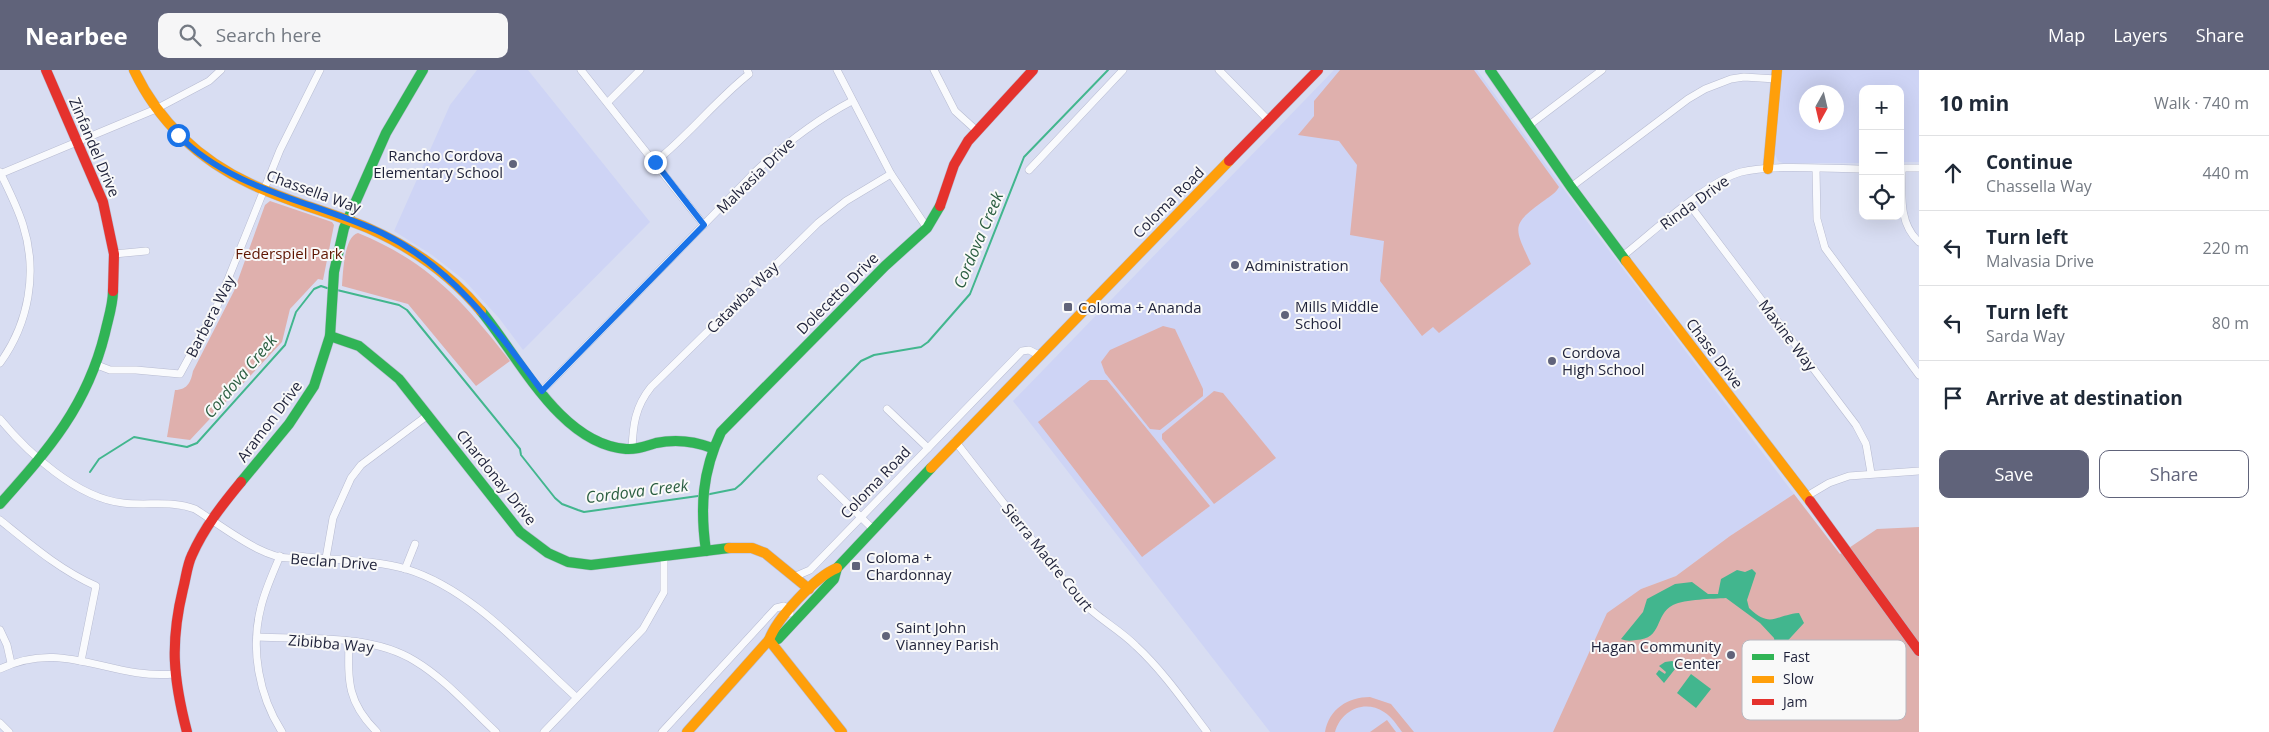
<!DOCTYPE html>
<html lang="en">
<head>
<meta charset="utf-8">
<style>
	body { margin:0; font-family:"Open Sans",sans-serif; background:#f6f6f7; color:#1f2937 }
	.controls { position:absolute; right:15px; top:15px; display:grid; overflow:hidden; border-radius:10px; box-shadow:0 5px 20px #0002 }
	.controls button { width:45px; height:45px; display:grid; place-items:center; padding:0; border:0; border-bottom:1px solid #e0e1e3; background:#fff; color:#1f2937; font:25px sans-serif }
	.compass { position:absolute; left:1799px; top:15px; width:45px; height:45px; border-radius:50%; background:#fff; box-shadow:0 5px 20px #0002; rotate:188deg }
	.stop { position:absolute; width:15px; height:15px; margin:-11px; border:4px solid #1a73e8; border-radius:50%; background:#fff }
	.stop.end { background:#1a73e8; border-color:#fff; box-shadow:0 1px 5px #0008 }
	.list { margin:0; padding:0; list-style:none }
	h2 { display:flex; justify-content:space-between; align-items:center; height:65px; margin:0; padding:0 20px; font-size:21px }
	h2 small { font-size:16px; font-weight:400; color:#747a83 }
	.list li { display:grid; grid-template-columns:32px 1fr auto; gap:15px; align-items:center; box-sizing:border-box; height:75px; padding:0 20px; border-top:1px solid #e0e1e3 }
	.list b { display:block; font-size:19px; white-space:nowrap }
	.list p { margin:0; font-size:16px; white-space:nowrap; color:#747a83 }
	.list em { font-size:16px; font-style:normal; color:#747a83 }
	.actions { display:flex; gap:10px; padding:15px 20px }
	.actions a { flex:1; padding:11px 0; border:1px solid #60637a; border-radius:10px; text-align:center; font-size:18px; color:#60637a }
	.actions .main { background:#60637a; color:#fff }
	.icon { flex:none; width:28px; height:28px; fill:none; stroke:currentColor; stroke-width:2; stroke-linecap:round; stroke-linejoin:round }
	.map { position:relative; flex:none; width:1919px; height:662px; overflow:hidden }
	header { display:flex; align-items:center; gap:30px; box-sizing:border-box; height:70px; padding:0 25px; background:#60637a; color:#fff }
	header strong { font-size:24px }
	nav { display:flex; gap:28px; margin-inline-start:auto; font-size:18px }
	.search { width:350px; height:45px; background:#f6f6f7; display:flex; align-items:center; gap:12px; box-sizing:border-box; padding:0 18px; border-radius:10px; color:#747a83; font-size:19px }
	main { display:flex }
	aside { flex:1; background:#fff }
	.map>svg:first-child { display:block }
	.built { fill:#ced4f5; fill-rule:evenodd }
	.green { fill:#dfb0ad }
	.water { fill:#42b68e }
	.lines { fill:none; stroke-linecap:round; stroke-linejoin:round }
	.stream { stroke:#42b68e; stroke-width:2 }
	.street-casing { stroke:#b7bbd1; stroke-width:8 }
	.fast-casing { stroke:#b7bbd1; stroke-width:11 }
	.slow-casing { stroke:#b7bbd1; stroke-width:11 }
	.jam-casing { stroke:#b7bbd1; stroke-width:11 }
	.street { stroke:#f9fafd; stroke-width:7 }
	.fast { stroke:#30b455; stroke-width:10 }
	.slow { stroke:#ff9f0a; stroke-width:10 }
	.jam { stroke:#e5322d; stroke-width:10 }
	.route { stroke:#1a73e8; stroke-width:6 }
	.poi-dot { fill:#60637a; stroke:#f9f9f9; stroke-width:2 }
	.labels { text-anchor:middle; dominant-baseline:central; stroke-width:4; stroke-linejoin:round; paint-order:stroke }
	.street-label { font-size:15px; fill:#1f223a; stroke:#f9f9f9 }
	.poi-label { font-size:15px; fill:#1f223a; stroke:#f9f9f9; text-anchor:start }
	.park-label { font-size:15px; fill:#5e1500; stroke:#f9f9f9 }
	.water-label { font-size:16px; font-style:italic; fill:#2b5e41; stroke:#f9f9f9 }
	.key { fill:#f9f9f9; stroke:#b8b8c0; stroke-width:1 }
	.key-label { font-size:14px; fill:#1f223a }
</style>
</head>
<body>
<header>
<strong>Nearbee</strong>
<div class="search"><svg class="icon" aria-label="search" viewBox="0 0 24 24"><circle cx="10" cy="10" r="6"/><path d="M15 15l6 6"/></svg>Search here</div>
<nav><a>Map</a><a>Layers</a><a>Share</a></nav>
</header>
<main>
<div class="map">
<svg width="1919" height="662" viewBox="0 0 1919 662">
	<rect width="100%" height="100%" fill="#d8ddf2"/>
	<g class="built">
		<path d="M477,0H528L650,152L523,280L499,248L464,210L432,185L394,161L450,35Z"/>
		<path d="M1334,0H1477L1592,158L1794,424L1730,466L1676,506L1641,519L1592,662H1270L1013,331Z"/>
		<path d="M1783,0H1919V92H1900V19H1863V93H1783L1778,91L1775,84ZM1836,22V52H1806V22Z"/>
	</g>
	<g class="green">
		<path d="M1340,0H1474L1559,117C1556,123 1550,126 1545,130C1510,155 1514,157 1531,194L1439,263L1433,257L1422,266L1380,211L1384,171L1350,165L1357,95L1339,71L1298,65L1314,46V31Z"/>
		<path d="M270,131L332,152L334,155L323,210L318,209L290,239L282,272L190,370L167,367L175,320C188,320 191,311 193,301L234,221L265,135Z"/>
		<path d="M358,163C429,192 464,232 510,291L476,316L408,234L342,216C343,203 344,166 358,163Z"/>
		<path d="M1163,256L1175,259L1203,319V326L1160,360L1150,359L1105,303L1101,292L1110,280Z"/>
		<path d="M1090,310H1107L1210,436L1142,487L1038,352Z"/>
		<path d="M1214,321L1223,323L1276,388L1214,434L1162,369V364Z"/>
		<path d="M1794,424L1840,484L1877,459L1919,457V662H1553L1607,543L1641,519L1676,506L1730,466Z"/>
		<path d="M1370,627L1391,634L1414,662H1402C1397,655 1392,647 1384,642C1364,629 1341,641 1335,662H1325C1329,639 1348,627 1370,627Z"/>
		<path d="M1387,650L1396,662H1370Z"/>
	</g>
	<g class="water">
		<path d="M1752,499L1756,503L1747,530L1749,538C1771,559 1775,545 1799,543L1804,553L1769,591L1767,606L1765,607C1762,591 1777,582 1774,568L1760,553L1726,528C1713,529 1685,529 1673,535C1654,545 1663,569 1636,570C1630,571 1626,571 1621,569L1643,542L1647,529L1675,514L1692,512L1708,524H1718L1721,509L1737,500L1745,502Z"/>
		<path d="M1672,591L1679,594L1664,613L1656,604L1659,600L1665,604L1666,602L1659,596L1665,592Z"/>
		<path d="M1691,604L1711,619L1696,638L1677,623Z"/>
	</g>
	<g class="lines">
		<g class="stream">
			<path d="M337,220L399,235L407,240L520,379L521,385L555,428L562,434L578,440L584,442L698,426"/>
			<path d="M90,402L99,389L134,367L187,377L197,373L285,275L296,242L314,219L321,216L330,219"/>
			<path d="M705,425L735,419L741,414L861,291L874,285L921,277L928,272L970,224L1024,87L1108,0"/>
		</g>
		<defs>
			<g id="street">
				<path d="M581,0L704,155"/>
				<path d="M837,0L891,104L927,158"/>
				<path d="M934,0L955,41L977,61"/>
				<path d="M1219,0L1269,51"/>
				<path d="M608,32L640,0"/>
				<path d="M1528,56L1602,0"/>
				<path d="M655,92C689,65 715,31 749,4L747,0"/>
				<path d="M1900,98H1919"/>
				<path d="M1902,98C1902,124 1898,153 1919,172"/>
				<path d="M1816,99L1817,149L1825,178L1919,305"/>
				<path d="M1029,100L1123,0"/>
				<path d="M0,102C8,119 17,136 23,155C38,202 29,253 0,293"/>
				<path d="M0,104L156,39L209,11L221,0"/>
				<path d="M1571,117L1688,29L1705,19L1731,9L1744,7L1776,9"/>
				<path d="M1689,134L1856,355L1866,374L1871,403"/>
				<path d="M114,184L146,181"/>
				<path d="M1624,185C1653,162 1708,111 1741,102C1772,94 1829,99 1863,99"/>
				<path d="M97,295L110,300H136L180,304L218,234L280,80L320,0"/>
				<path d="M542,321L756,101C786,73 816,50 852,31"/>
				<path d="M887,339L928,378"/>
				<path d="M0,349C28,383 77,428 123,433C148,436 171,430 195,439C218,453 273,498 299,486C335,491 371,489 406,499C472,519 526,582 576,627"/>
				<path d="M955,371L1077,527C1095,547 1118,558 1136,576C1163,601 1185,633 1207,662"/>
				<path d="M632,379C633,355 635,337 651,317L818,153L846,131L891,104"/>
				<path d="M821,408L874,460"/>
				<path d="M1807,426L1829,413L1849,406L1919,401"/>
				<path d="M0,450C31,475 60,500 96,516L81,591"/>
				<path d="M280,486C273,503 265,520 261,537C250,579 259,626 282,662"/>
				<path d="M326,488L333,448L351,408L361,395L428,345"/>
				<path d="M405,499L415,474"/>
				<path d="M796,506L810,500L1022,281L1029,280L1039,285"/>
				<path d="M0,560L7,575L11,593"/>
				<path d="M257,567C308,570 369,563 415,591C445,609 470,638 496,662"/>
				<path d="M349,571C348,612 347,632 377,662"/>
				<path d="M0,599C64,568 109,610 174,604"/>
				<path d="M0,653L9,662"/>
				<path d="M544,662L643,559L664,522V487"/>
				<path d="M662,662L776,538L784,536L790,543"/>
			</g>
			<g id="fast">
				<path d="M1490,0L1571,117L1626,191"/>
				<path d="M481,241C519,287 560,374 626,379C637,380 646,376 656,373C675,369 694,371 712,378"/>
				<path d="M330,266L359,276L399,309L520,462L548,483L568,492L591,495L729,478"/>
				<path d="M241,412L289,354L314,316L330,266L334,202L344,158L386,63L423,0"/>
				<path d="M0,434C49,379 87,336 105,263C108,249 113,235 113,221"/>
				<path d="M706,481C700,438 702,402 721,362L885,196L927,158L940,136"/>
				<path d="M769,570L778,569L834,509L837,498L931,398"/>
			</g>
			<g id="slow">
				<path d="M134,0C158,51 199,90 251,114C289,132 330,142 368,158C411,177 451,205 481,241"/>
				<path d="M1768,99L1777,0"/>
				<path d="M1626,191L1810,431"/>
				<path d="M931,398L1229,91"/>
				<path d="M729,478H752L765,483L809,519"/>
				<path d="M769,570L842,662"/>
				<path d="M687,662L769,570C777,548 815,507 837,498"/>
			</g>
			<g id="jam">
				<path d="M46,0L103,132L114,184L113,221"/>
				<path d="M1229,91L1318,0"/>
				<path d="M940,136L954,95L968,71L1033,0"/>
				<path d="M1810,431L1919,581"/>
				<path d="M187,662C173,608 170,573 183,519C186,508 187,495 192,485C204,458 222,435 241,412"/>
			</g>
		</defs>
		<use href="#street" class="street-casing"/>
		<use href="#fast" class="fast-casing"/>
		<use href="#slow" class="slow-casing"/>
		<use href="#jam" class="jam-casing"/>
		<use href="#street" class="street"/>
		<use href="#fast" class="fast"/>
		<use href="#slow" class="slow"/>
		<use href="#jam" class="jam"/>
	</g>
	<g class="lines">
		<path class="route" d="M178,65C233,121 314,131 382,163C452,197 497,260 542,321L704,155L655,92"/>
	</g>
	<g class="poi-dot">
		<circle cx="513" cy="94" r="5"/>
		<circle cx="1235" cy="195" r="5"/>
		<rect x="1063" y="232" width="10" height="10" rx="2.5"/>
		<circle cx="1285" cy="245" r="5"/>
		<circle cx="1552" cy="291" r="5"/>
		<rect x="851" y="491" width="10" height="10" rx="2.5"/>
		<circle cx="886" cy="566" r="5"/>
		<circle cx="1731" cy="585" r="5"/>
	</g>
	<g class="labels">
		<g class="street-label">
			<text transform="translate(95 77) rotate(67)">Zinfandel Drive</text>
			<text transform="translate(755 105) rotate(-44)">Malvasia Drive</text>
			<text transform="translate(314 121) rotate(20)">Chassella Way</text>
			<text transform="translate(1168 132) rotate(-45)">Coloma Road</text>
			<text transform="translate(1694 132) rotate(-36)">Rinda Drive</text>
			<text transform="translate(837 223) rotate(-45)">Dolecetto Drive</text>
			<text transform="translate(742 227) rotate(-45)">Catawba Way</text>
			<text transform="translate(210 246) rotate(-63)">Barbera Way</text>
			<text transform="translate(1788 265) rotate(53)">Maxine Way</text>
			<text transform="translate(1715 283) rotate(53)">Chase Drive</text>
			<text transform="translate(269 351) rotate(-53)">Aramon Drive</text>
			<text transform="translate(497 407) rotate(51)">Chardonay Drive</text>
			<text transform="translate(875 412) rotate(-46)">Coloma Road</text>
			<text transform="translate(1048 487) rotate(51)">Sierra Madre Court</text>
			<text transform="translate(334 491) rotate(4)">Beclan Drive</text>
			<text transform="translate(331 573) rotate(5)">Zibibba Way</text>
		</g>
		<g class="poi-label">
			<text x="503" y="85" text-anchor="end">Rancho Cordova<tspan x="503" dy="17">Elementary School</tspan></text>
			<text x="1245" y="195">Administration</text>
			<text x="1295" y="236">Mills Middle<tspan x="1295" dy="17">School</tspan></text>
			<text x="1078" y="237">Coloma + Ananda</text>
			<text x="1562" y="282">Cordova<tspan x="1562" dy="17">High School</tspan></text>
			<text x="866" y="487">Coloma +<tspan x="866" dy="17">Chardonnay</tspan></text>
			<text x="896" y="557">Saint John<tspan x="896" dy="17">Vianney Parish</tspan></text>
			<text x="1721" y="576" text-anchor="end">Hagan Community<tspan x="1721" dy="17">Center</tspan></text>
		</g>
		<g class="park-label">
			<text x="289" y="183">Federspiel Park</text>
		</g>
		<g class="water-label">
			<text transform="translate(978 170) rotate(-67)">Cordova Creek</text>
			<text transform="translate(240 306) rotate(-50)">Cordova Creek</text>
			<text transform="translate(637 421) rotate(-7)">Cordova Creek</text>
		</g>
	</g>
	<rect x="1742" y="570" width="164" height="80" rx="8" class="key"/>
	<rect x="1752" y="584" width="22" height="6" fill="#30b455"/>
	<rect x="1752" y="606" width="22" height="7" fill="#ff9f0a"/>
	<rect x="1752" y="629" width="22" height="6" fill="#e5322d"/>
	<g class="key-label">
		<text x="1783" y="592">Fast</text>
		<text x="1783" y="614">Slow</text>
		<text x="1783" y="637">Jam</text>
	</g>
</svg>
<div class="controls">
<button>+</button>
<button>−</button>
<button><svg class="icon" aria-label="locate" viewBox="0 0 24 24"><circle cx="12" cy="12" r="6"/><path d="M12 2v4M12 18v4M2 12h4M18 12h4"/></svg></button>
</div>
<svg class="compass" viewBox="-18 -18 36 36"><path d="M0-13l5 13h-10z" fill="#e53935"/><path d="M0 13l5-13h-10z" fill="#747a83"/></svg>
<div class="stop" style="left:178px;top:65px"></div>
<div class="stop end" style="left:655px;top:92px"></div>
</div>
<aside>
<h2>10 min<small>Walk · 740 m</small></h2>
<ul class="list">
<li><svg class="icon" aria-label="ahead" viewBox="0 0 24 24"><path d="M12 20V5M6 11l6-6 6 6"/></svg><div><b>Continue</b><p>Chassella Way</p></div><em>440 m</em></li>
<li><svg class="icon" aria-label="left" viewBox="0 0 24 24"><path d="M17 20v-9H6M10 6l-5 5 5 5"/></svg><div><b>Turn left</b><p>Malvasia Drive</p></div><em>220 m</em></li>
<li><svg class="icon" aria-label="left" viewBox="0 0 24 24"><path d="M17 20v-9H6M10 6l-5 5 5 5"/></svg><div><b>Turn left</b><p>Sarda Way</p></div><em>80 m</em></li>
<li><svg class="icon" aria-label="arrive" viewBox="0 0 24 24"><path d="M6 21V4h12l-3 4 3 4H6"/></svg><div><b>Arrive at destination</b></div></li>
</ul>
<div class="actions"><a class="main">Save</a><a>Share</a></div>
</aside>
</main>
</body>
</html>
